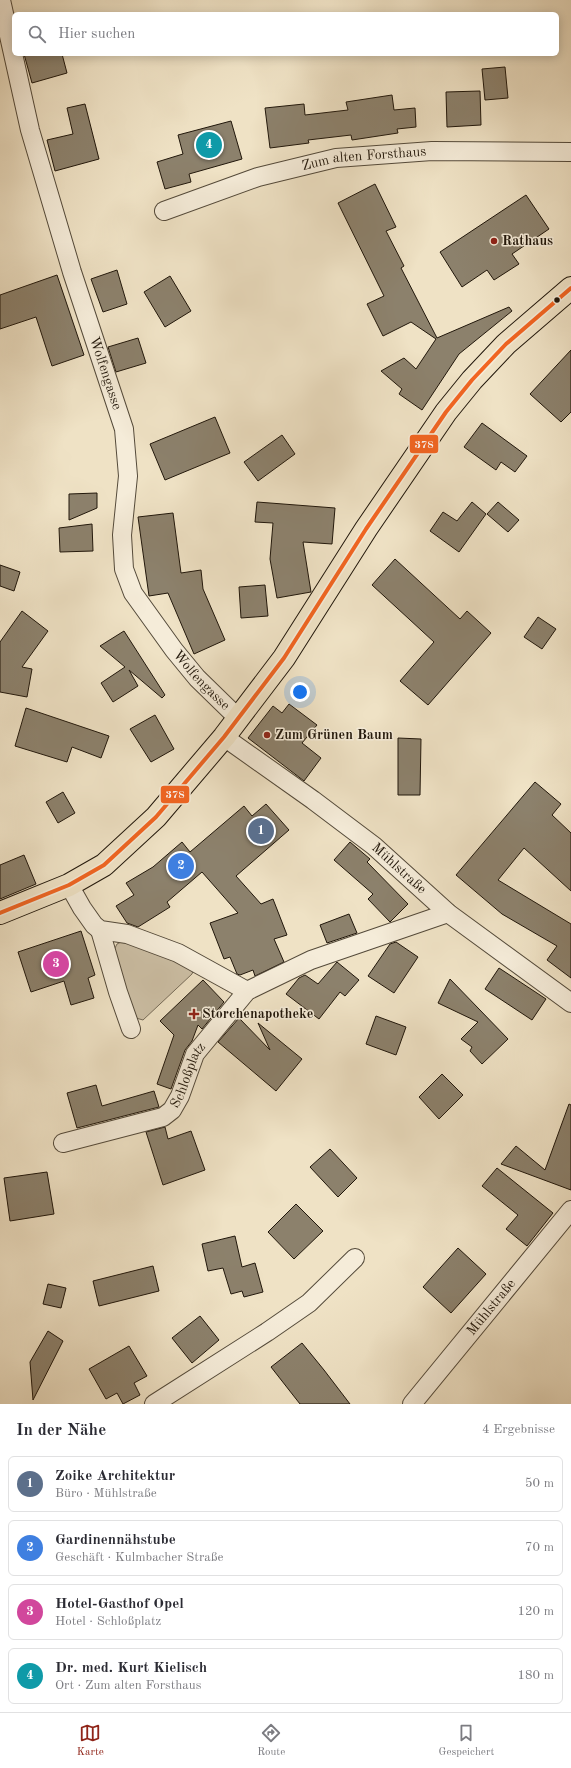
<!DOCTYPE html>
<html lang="de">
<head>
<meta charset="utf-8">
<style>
	body { margin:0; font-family:"Old Standard TT",serif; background:#f7f7f7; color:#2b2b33 }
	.you { position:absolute; left:300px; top:692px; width:14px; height:14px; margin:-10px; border:3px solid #fff; border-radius:50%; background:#1a73e8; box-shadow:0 0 0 6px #1a73e833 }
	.badge { display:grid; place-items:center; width:26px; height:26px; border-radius:50%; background:#8f2418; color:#fff; font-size:13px; font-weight:700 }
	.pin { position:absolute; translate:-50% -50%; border:2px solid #fff; box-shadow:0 1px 4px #0006 }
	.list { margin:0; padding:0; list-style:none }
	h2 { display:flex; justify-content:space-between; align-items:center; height:52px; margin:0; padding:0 16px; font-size:17px }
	h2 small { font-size:13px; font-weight:400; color:#7c7c81 }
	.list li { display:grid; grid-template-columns:26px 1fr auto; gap:12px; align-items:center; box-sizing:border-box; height:56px; margin:0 8px 8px; padding:0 8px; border:1px solid #e1e1e2; border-radius:6px }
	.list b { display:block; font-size:15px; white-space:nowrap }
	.list p { margin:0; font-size:13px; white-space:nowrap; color:#7c7c81 }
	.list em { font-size:13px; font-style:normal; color:#7c7c81 }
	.icon { flex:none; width:22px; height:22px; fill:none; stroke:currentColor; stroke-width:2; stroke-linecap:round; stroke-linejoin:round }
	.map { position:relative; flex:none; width:571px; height:1404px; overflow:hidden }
	.search { position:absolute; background:#fff; box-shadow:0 2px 10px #0003; left:12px; right:12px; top:12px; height:44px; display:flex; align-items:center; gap:10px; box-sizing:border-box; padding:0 14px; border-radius:6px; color:#7c7c81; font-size:15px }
	.sheet { height:308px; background:#fff }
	nav { display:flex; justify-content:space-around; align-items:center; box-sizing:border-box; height:56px; border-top:1px solid #e1e1e2; background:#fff; font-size:11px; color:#7c7c81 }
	nav a { display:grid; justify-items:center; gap:2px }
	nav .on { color:#8f2418 }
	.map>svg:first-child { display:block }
	.green { fill:#ccbfa5; stroke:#766b58 }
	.building { fill:#8c816c; stroke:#21170b }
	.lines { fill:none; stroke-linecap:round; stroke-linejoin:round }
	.street-casing { stroke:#544a3a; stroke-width:20 }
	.primary-casing { stroke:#21170b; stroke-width:24 }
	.street { stroke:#f5ecd9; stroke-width:18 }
	.primary { stroke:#efe2c5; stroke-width:22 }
	.bus-1-casing { stroke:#f5ecd9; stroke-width:7 }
	.bus-1 { stroke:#f26522; stroke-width:4 }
	.poi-dot { fill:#8f2418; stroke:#f5ecd9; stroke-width:1.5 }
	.bus-dot { fill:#21170b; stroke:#f5ecd9; stroke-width:1.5 }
	.labels { text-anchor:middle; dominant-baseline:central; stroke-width:3; stroke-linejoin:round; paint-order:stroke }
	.street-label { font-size:14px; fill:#21170b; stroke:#f5ecd9 }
	.poi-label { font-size:14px; font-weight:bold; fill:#21170b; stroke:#f5ecd9; text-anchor:start }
	.line-badge { stroke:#f5ecd9; stroke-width:1.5 }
	.badge-label { font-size:11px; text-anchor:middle; font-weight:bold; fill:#fff }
</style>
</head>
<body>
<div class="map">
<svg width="571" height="1404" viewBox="0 0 571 1404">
	<rect width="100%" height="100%" fill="#efe2c5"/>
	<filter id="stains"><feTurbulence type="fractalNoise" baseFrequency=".005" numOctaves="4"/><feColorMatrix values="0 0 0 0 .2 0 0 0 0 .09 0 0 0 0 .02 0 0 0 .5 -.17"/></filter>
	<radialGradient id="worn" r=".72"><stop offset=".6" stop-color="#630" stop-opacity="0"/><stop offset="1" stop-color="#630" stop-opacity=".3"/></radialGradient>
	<path class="green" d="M121,942H127L191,968L193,971L192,974L143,1020L136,1018L134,1015L114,950L117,944Z"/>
	<g class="building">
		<path d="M24,54H62L67,73L32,83Z"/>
		<path d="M505,67L508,98L485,100L482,69Z"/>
		<path d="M480,91L481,125L447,127L446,92Z"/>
		<path d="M392,95L394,110L415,108L416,127L397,129L398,133L352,140L351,135L308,140L309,143L270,148L265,108L304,104L305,115L348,110L346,102Z"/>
		<path d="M85,104L99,159L55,171L47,140L73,134L67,108Z"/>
		<path d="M231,121L242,159L189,174L191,182L165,189L157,162L183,154L178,135Z"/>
		<path d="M375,184L396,227L386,231L404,266L401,268L437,338L509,307L512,311L459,354L422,410L399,394L402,389L381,371L404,358L416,369L436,339L411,322L383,336L367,304L384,296L338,203Z"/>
		<path d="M526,195L549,229L512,254L519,264L494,280L487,270L462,287L440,252Z"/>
		<path d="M117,270L127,304L103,312L91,279Z"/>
		<path d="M57,275L84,355L52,366L36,317L0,329V295Z"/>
		<path d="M170,276L191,311L165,327L144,292Z"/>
		<path d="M138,338L146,363L116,372L108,347Z"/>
		<path d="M571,350V412L561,422L530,394Z"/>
		<path d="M215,417L230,453L165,480L150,444Z"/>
		<path d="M482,423L527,456L515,472L501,462L496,470L464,447Z"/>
		<path d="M282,435L295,454L258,481L244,462Z"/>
		<path d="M97,493V508L69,520V494Z"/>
		<path d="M257,502L335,508L332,544L303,542L311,592L277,598L270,559L273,523L255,522Z"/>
		<path d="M472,502L486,514L459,552L430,531L443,512L457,521Z"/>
		<path d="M498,502L519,520L508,532L487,514Z"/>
		<path d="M173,513L181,573L201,570L203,589L225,640L194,654L168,593L149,596L138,517Z"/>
		<path d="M92,524L93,551L60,552L59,528Z"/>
		<path d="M395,559L460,619L467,611L491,633L428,705L400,681L434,642L372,585Z"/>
		<path d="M0,565L20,572L14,591L0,586Z"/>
		<path d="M265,585L268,616L241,618L239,587Z"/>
		<path d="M22,611L48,631L22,667L32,669L27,697L0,692V642Z"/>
		<path d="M538,617L556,629L542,649L524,637Z"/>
		<path d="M124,631L165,695L162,698L129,670L138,686L113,702L101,683L125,667L100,646Z"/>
		<path d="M289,704L317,725L302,743L321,758L304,781L248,738L273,706L282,713Z"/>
		<path d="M26,708L109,736L101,758L72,747L67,762L15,746Z"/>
		<path d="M155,715L174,749L151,762L130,729Z"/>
		<path d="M398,738L421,739L420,795H398Z"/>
		<path d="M535,782L561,804L552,815L571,833V891L524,848L498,880L571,924V978L547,960L557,946L502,914L456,875Z"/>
		<path d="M63,792L75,813L58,823L46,802Z"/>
		<path d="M266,804L289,830L236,876L261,904L273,899L287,935L274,939L284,962L255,976L253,970L240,975L237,974L230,957L224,959L210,923L238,913L202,872L167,902L170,907L138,927L127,923L116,906L134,895L126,883L153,867L182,842L190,852L244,806L252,816Z"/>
		<path d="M350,842L370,859L367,862L408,904L390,922L368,899L373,894L334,860Z"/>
		<path d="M24,855L36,884L0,899V865Z"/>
		<path d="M349,914L357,933L327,943L320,925Z"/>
		<path d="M81,931L95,975L88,978L94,998L71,1005L64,981L31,992L18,952Z"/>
		<path d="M396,942L418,957L394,993L368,976L390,944Z"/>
		<path d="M337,962L359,980L345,996L340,992L319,1019L286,994L299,978L305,975L318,984Z"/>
		<path d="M499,968L546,999L532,1020L485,989Z"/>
		<path d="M450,979L508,1039L482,1064L470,1051L472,1047L461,1039L478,1022L438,1003Z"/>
		<path d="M203,980L224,1002L202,1029L198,1025L192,1041L185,1050L171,1089L157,1084L174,1035L160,1021Z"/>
		<path d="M376,1016L406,1027L396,1055L366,1044Z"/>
		<path d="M239,1018L270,1050L258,1023L302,1059L276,1091L218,1042Z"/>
		<path d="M442,1074L463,1095L439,1119L419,1097Z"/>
		<path d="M96,1085L102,1106L154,1091L159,1107L77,1128L67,1093Z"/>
		<path d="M569,1104L571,1105V1190L501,1164L516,1146L545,1170Z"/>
		<path d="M165,1127L168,1139L191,1131L205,1170L163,1185L146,1132Z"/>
		<path d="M330,1149L357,1178L338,1197L310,1167Z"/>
		<path d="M497,1168L553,1213L527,1246L506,1229L518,1215L482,1186Z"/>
		<path d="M47,1172L54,1214L10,1221L4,1178Z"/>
		<path d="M296,1204L323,1231L294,1259L268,1232Z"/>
		<path d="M235,1236L242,1267L255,1263L263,1292L244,1297L242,1291L231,1294L223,1268L208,1271L202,1244Z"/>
		<path d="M458,1248L486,1274L451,1313L423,1287Z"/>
		<path d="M153,1266L159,1291L99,1306L93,1281Z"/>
		<path d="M48,1284L66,1288L61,1308L43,1304Z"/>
		<path d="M200,1316L219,1340L192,1363L172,1338Z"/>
		<path d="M48,1331L63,1341L33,1400L30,1362Z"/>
		<path d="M302,1343L324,1370L350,1404H300L271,1367Z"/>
		<path d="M129,1346L147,1376L134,1383L140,1395L123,1404L117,1393L106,1399L89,1369Z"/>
	</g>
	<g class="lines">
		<defs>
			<g id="street">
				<path id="s1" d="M1,0L30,130L72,272L124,429L128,476L122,535L124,569L133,593L174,650L197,678L238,718"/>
				<path id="s2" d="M164,211L258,177L336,158L432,151L571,152"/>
				<path id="s3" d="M224,737L313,800L374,846L448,913L571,1003"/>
				<path d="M69,885L82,908L94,925L100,930L127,934L178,953L247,991"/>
				<path d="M100,930L118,992L131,1029"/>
				<path id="s4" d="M63,1143L163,1117L172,1110L180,1096L195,1054L247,991L311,960L448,913"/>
				<path d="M154,1404L267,1332L309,1303L355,1258"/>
				<path id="s5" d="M412,1404L571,1210"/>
			</g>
			<path id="primary" d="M0,913L69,885L104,865L156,817L224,737L284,658L366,529L446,412L472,380L506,344L571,288"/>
		</defs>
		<use href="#street" class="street-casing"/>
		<use href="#primary" class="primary-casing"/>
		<use href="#street" class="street"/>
		<use href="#primary" class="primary"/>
		<defs>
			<path id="bus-1" d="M0,913L69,885L104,865L156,817L224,737L284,658L366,529L446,412L472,380L506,344L571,288"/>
		</defs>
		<use href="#bus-1" class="bus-1-casing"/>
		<use href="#bus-1" class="bus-1"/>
	</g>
	<g class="poi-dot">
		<circle cx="494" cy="241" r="4"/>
		<circle cx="267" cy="735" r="4"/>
		<path d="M192 1008h4v4h4v4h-4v4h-4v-4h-4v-4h4z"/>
	</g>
	<circle class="bus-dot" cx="557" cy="300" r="3.5"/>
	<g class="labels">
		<g class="street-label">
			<text stroke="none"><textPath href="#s2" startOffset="208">Zum alten Forsthaus</textPath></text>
			<text stroke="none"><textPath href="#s1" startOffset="388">Wolfengasse</textPath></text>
			<text stroke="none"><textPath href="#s1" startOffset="724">Wolfengasse</textPath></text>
			<text stroke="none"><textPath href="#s3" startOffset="219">Mühlstraße</textPath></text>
			<text stroke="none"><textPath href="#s4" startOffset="153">Schloßplatz</textPath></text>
			<text stroke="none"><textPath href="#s5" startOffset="125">Mühlstraße</textPath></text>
		</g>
		<g class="poi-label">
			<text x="502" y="241">Rathaus</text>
			<text x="275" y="735">Zum Grünen Baum</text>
			<text x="202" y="1014">Storchenapotheke</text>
		</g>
	</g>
	<g class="line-badge">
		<rect x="409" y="434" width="30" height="20" rx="4" fill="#f26522"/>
		<rect x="160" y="785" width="30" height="19" rx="4" fill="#f26522"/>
	</g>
	<g class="badge-label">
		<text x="424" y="448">378</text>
		<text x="175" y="798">378</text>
	</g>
	<rect width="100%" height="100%" filter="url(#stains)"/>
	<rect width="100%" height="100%" fill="url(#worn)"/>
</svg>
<div class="you"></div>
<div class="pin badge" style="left:261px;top:831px;background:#5c6f8a">1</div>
<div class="pin badge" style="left:181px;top:866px;background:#3f7fe0">2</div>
<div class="pin badge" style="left:56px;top:964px;background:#d1479c">3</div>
<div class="pin badge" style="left:209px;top:145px;background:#0f9aa8">4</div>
<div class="search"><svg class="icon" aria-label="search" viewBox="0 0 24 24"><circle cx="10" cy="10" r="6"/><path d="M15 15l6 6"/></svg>Hier suchen</div>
</div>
<section class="sheet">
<h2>In der Nähe<small>4 Ergebnisse</small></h2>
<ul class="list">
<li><span class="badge" style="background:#5c6f8a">1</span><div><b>Zoike Architektur</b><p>Büro · Mühlstraße</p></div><em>50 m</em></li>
<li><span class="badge" style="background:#3f7fe0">2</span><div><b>Gardinennähstube</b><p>Geschäft · Kulmbacher Straße</p></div><em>70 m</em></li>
<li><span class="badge" style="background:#d1479c">3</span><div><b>Hotel-Gasthof Opel</b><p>Hotel · Schloßplatz</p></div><em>120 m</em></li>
<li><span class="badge" style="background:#0f9aa8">4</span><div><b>Dr. med. Kurt Kielisch</b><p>Ort · Zum alten Forsthaus</p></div><em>180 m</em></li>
</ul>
</section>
<nav>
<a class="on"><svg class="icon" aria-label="map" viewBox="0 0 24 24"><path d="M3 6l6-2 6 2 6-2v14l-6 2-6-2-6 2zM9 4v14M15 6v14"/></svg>Karte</a>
<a><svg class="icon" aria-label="directions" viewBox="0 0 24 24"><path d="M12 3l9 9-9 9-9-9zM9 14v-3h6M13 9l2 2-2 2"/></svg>Route</a>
<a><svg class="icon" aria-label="saved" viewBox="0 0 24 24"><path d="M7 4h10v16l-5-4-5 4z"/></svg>Gespeichert</a>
</nav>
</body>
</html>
